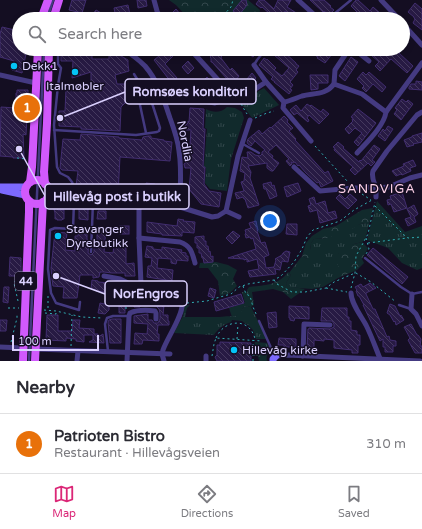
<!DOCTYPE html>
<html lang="en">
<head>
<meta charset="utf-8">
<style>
	body { margin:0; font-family:"Varela Round",sans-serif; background:#f7f7f7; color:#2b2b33 }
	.scale { position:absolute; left:12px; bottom:10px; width:87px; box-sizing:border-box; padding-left:4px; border:2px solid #dad0fe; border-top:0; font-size:11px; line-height:14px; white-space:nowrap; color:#dad0fe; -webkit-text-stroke:3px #140e22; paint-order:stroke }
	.you { position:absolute; left:270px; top:221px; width:14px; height:14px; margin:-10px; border:3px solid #fff; border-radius:50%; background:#1a73e8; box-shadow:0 0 0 6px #1a73e833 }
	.badge { display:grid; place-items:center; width:26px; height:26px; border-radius:50%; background:#db2777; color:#fff; font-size:13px; font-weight:700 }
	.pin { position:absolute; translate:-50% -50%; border:2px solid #fff; box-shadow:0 1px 4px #0006 }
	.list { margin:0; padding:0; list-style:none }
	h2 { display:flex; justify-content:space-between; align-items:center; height:52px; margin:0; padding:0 16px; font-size:17px }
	h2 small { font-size:13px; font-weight:400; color:#7c7c81 }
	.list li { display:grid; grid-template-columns:26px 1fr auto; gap:12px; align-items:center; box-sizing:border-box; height:60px; padding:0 16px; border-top:1px solid #e1e1e2 }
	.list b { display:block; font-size:15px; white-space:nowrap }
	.list p { margin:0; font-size:13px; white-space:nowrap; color:#7c7c81 }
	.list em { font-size:13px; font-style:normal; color:#7c7c81 }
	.icon { flex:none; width:22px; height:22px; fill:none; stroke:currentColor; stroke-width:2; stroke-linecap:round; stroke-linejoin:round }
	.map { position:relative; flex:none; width:422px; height:361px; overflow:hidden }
	.search { position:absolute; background:#fff; box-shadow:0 2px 6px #0003; left:12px; right:12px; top:12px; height:44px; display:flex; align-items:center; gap:10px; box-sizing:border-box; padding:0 14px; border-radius:22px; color:#7c7c81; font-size:15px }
	.sheet { height:112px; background:#fff }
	nav { display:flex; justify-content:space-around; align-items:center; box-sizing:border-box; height:56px; border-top:1px solid #e1e1e2; background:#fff; font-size:11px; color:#7c7c81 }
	nav a { display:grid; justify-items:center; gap:2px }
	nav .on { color:#db2777 }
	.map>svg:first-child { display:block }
	.grass { fill:url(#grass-tufts) }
	.forest { fill:url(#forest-crowns) }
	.building { fill:url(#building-back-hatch); stroke:#412d6f }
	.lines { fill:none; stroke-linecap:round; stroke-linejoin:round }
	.path { stroke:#30acb2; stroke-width:1; stroke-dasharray:2 3; stroke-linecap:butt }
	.lane { stroke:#443a81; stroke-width:2.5 }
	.street { stroke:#443a81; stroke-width:5 }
	.secondary { stroke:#7c69fd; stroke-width:7 }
	.primary { stroke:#d159fc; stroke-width:8 }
	.poi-dot { fill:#04c4f7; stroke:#140e22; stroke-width:1.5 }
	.labels { text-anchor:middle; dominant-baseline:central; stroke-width:3; stroke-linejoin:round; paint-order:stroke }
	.shield { fill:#140e22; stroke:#9f96bc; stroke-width:1 }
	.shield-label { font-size:11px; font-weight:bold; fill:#dad0fe }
	.poi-label { font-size:12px; fill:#dad0fe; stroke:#140e22; text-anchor:start }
	.street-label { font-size:12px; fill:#dad0fe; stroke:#140e22 }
	.neighbourhood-label { font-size:13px; letter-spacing:1px; fill:#fed2e9; stroke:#140e22 }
	.leader { fill:none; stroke:#dad0fe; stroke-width:1.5 }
	.callout-dot { fill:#dad0fe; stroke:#140e22; stroke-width:1.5 }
	.callout { fill:#140e22; stroke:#dad0fe; stroke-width:1.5 }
	.callout-label { font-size:13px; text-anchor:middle; font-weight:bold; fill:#dad0fe }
</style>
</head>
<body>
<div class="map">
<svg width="422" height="361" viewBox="0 0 422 361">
	<defs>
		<pattern id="grass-tufts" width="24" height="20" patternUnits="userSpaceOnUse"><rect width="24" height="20" fill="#112a2c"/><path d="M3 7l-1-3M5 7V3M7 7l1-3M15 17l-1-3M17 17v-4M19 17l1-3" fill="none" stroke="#33484c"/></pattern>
		<pattern id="forest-crowns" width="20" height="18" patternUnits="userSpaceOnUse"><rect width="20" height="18" fill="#112a2c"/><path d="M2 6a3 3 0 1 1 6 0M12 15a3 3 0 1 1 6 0" fill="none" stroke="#33484c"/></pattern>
		<pattern id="building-back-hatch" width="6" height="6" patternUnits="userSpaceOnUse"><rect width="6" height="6" fill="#271a43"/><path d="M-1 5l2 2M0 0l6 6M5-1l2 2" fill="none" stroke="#463a5f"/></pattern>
	</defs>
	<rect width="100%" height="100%" fill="#140e22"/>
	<g class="grass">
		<path d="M264,88L279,105L252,118L240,102Z"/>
		<path d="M227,107L235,108L242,112L244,118L231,159L227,191L210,189L205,183L206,168L204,167L207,129L205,128L206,109C213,113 221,113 227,107Z"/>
		<path d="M377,201L405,232L422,226V268L417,270L402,263L388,248L367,240Z"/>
		<path d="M370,221L365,240L362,242L354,244L338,254V278L323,287L312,289L287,287L286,283L291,275L289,273L302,256L307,259L311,247V243L314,239L327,238L360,224L367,223Z"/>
		<path d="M188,305H190L187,308L185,317H220C233,314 236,321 244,306L251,307L267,339H256C255,335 254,330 250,327C247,324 245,324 242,321L232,320L231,322C224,324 218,329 214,335L174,333L183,316L184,306Z"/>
		<path d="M255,342L267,343L271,351C267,353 266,356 267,361H259L258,356H254Z"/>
	</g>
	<g class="forest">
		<path d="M169,0H248L260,10L258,19H189L176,5Z"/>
		<path d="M373,208L370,221L368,223L360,224L350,230L328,238L314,239L311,243L310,257L307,259L302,256L306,243L312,236L323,229L336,226L362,210Z"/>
		<path d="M362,242L368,248L362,259L364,263L357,270L338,278V254L340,249L354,244Z"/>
		<path d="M216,262L228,265L237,270L233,279L237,286L230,293L220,296L218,281L208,268H199L200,263Z"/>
		<path d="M288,272L291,275L286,283L287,286L305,289L291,299L283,292L273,289L252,292L254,305L251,307L244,306L240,314L232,317L229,308L245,303L242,292H247V290L249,287C264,285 278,286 288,272Z"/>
	</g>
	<g class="building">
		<path d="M72,0H86L82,13L69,10Z"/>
		<path d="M137,0H146L147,6L138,8Z"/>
		<path d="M242,0H246L247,5L239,15L233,11Z"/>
		<path d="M259,0H264L274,9L278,0H291L287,7L306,19H292L294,16L285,11L281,19H276L273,18V15L269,13L262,7L261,8L256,4Z"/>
		<path d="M310,0H324L331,6L330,7L334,10L329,15L324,11L323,12Z"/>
		<path d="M356,0H358L370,11L373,7L380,13L374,19H360L355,15L357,12L351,6Z"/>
		<path d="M415,3L422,9V30L413,23L415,19L414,18V17L408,12Z"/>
		<path d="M128,5L130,15L116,18L114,8Z"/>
		<path d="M176,9L184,19H174L170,15Z"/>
		<path d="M96,10L103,14L102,15L109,19H93L90,17Z"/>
		<path d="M2,27L19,31V49H27L22,73L12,70L14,61L0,57V34Z"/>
		<path d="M61,49H85V54H92V59H109V49L128,60V65L129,71L115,75L117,84H126V94H133V99H126L125,103L121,107L120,131L81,129V127L59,126V111H65L66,89L88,90V85H91V72L72,78L73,61H61Z"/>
		<path d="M161,49H177L174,52L175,54L165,64L177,78L171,82L154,60L164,52Z"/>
		<path d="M249,49H260L253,57L246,52Z"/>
		<path d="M279,49H286L284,52L296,63V64L299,66L296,70L298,72L290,82L293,85L290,89L292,90L289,94L274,82H275L271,79L273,77L259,65L264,58L267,60V59L276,68L274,70L282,76L289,68L274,55Z"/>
		<path d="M313,49H336L325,63L317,58L318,57L316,56L318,52Z"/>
		<path d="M364,49H378L382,52L385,54L386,53L388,55L394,49H402L399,53L413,66L407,73L391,59L380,71L375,66L379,62Z"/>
		<path d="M215,52L216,53L217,52L220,55H222L221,58L230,70L232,68L239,76L236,80L242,85L252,73L256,78L247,88L246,86L238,94L236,92L238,89L237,88L236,89L212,62H211V58L210,57Z"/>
		<path d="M351,57L358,62L345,81L339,76Z"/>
		<path d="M188,61L194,68L188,74L182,67Z"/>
		<path d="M363,72L366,75L369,72L386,87L382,92L373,84L366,92L362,88L364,86L357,79Z"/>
		<path d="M310,75H328V83H318V89L311,90Z"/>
		<path d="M207,77L218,88L217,91L214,94L212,92L211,93L205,85L206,84L203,81Z"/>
		<path d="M416,81L422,82V90L409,89V87L411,84H416Z"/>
		<path d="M17,90H28V94L26,135L23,134L24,158H13V157L0,156L1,107L16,108V93H17Z"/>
		<path d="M402,99L406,102L408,100L413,104L401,120L394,114L397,110L395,108Z"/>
		<path d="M307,104L310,106L311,105L321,112L323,109L329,114L319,124L309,115L307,118L309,120L308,122L297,113L294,115L290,110L296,105L301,111Z"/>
		<path d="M190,108L204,109L203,129H205L203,167H205L204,184L209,191L221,193L219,207L201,204L189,189L191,168H185L184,164L188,161V159L189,160L191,130H185V126L188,123V121L189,122Z"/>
		<path d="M358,109L376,123L358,146L354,142L362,133L355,128L349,134L345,129L353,121L352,120L353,118L351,117Z"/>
		<path d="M284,116L288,120L287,122L293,128L289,131L296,139L295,140L325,173L328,171L333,181L321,187L319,182L317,183L306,173L299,165L298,166L295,162L293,163L291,162L292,164L290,166L286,161L289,159L276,145L268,152L273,156L272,158L279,163L273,171H271L267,168V163L248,166L251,172L250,178L259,205L248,208L245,199H244L243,197L237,199L235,193L244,191L241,182L244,181L245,173L240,171L242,157L248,158L247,152H251L255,155L260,156L262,154V152L265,150L255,141L251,146L248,144L247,142L248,139L259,130L262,134L270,127L271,128Z"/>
		<path d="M388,126L393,129L385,141L378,136L383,129L385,131Z"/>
		<path d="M422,133V142L413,144L414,145L407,147L404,140L412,137V136Z"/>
		<path d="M81,134L119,137V138L142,140L143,137L148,136H151V138L164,140V141L172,142L170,161L120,157L118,194L78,191L76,186L78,171L62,170L60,168L63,139L80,140Z"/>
		<path d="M338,142L344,147L343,148L359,162L360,160L361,161L374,145L380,149L372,160L375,162L371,166L368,163L355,175L350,170L353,167L334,150L335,148L333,147Z"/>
		<path d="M413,160L416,166L410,168L411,171L402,175L401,174L396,176L392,171L404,166L403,164Z"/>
		<path d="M271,182L272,186L274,185L277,196L270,199L266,189H264L263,184Z"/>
		<path d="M146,183L155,184V188H157V193L146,192Z"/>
		<path d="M298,183L301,191L287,197L284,187Z"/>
		<path d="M402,192L407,208L394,212L391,204L388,205L387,200L391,199L390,196Z"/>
		<path d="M340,194L345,199L350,194L357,200L348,209L336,198Z"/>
		<path d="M314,197L316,204L325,201L328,213L335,211L337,218L320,223L317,210L310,212L308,206L311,205L309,199Z"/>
		<path d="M82,205L88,206V220L79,219V207Z"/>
		<path d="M414,205L418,214L414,217L416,222L408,226L405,219L411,217L407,209Z"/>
		<path d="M53,206H54L58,210H64V219H63L62,220H57V219H55V213Z"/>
		<path d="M98,211H106V219H97Z"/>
		<path d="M178,219L184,220L183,221L195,222L194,233L182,232V236L162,235V234L147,232V222L177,226Z"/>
		<path d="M256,221L257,226L258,230L257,231L261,243L265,242L269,255L264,257L266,268L274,267L276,260L275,259L282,255L283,253L286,251L290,252L288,262L282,261L280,270L275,269L276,274L250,277L248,271L259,269L257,259L247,262V259L244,260V259L228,258L256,249L253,238L251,239L250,237L246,238L245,234L246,233L245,230L251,228L249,223Z"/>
		<path d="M287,224H297V235L286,234Z"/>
		<rect x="120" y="226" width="9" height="8"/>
		<path d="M97,228H106L104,252L113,253L114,245H118V244H122V246H125V248H126V264L134,263L135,276H125V273H112L104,272H100L99,277L93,278V275H80L77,298H63L64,287L53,286L52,279L51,268L55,232L67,233L65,250L75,251V236H78V234H87V240H88L89,243L88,253L91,255L94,252V243H97Z"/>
		<path d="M233,231L240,236L232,244L226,238Z"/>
		<path d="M204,236V241H206V246H208L209,252L210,251L211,257L213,256V262L204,263L203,258H202L201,253H199V248H197V243H195V237Z"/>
		<path d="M147,246L153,247V249L162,250V247L182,250L181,252L186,253V256H188V261L177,260L176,264L171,263V259L158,258L157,268L173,270L172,281L147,277L148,266H151L152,258L145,257Z"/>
		<path d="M373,248L408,277L402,284L367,255Z"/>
		<path d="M10,257L21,258V276H9Z"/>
		<path d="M92,280L98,281V282L110,283V284L123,285V288H124L123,295L134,294V296L143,297L144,296L146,297L147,292L170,295L169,306L164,305L163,315H168V321H169V325H158L157,334H159V341L143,340L142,344H134L135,333L147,334L148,324L134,323V316L148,314V320H152L154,323H158L160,319V313L159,309L157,307V306L146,305H140V307H134V305L125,306V313H119V305H111L112,293L96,291V290L91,289Z"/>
		<path d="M370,283L376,288L366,293V294L373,309H375L387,337L389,336L390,340L396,341V346H393V352H385V347H383V339L380,341L363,305H364L359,296H358L356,291L357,290L355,287L361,284L363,287Z"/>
		<path d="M4,287H9L8,303L3,302Z"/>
		<path d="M210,288L216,290L214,298L208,296Z"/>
		<path d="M241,294L244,303L216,311L214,302Z"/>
		<path d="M100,303L109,305V310L105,314L98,313Z"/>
		<path d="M390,304L395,306L400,316L401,315L404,320L396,325L395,321L394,322L390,315L387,313Z"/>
		<path d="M289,306L309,307V319L295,318L294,321L290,320V318H289Z"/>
		<path d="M322,308H347V317H349V321H351V330L357,331V335H360V345H358V353H352V350L334,348V340L324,339V341L314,340V348L307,347L308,329H309V328L330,329L334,327V324L332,321H321Z"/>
		<path d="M276,312L277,327L269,328L267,313Z"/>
		<path d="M47,315H58V331H72L73,320H80L79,328L94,329V334H98V337L103,334L104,343L89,342L93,340V335H84V342L76,341V339L66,338V341L46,340Z"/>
		<path d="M112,319H121V343H110L108,322L109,320Z"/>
		<path d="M0,320H7L6,331H0Z"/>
		<path d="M411,324L417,335H418L421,339L420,346H422V353H415L408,340L410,338L404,327Z"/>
		<path d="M279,338L296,339V347H284V345H278Z"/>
		<path d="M220,342L251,343L250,356H251V361H217L215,357L217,355V345H220Z"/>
	</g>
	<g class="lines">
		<g class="path">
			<path d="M220,19L231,7L233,0"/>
			<path d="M241,104L247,114"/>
			<path d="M255,118L267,113L274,111"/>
			<path d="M315,146L348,182"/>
			<path d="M17,158L26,159"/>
			<path d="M362,194L371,200"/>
			<path d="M375,206L404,235L408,238L422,237"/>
			<path d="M366,238L369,249L366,254"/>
			<path d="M368,243L407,238"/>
			<path d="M274,280L277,284L288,290L292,292H305L326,288L334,282L355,273H356L371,282L396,302"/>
			<path d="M243,286L246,294L250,296L253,307L257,316"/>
			<path d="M326,288L347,292"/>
			<path d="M351,288L355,273L356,256L368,234L375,202"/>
			<path d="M48,296V308"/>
			<path d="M18,301L14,283L15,281L20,280"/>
			<path d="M187,303L207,301L220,297L231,294L239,287L248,284L274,280L281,276L294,262L302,249L307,237L313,230L340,221L354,210L372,200"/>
			<path d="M8,308H19"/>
			<path d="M126,309V289"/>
			<path d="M44,310L56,311L82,317L102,318"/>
			<path d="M45,313L56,314V311"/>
			<path d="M216,338C224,319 250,317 255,339"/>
			<path d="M237,339L238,324"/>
			<path d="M11,342L17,318V314"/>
			<path d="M71,346L72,315"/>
			<path d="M212,356L214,344L216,338L262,341"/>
			<path d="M253,361V340"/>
		</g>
		<g class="lane">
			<path d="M47,19L53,0"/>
			<path d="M328,19L351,0"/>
			<path d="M58,49V64L61,68L58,85L54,125L57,167L60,173L68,177L72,182L78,200"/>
			<path d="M254,65L257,60L266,49"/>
			<path d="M54,130L136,135L157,132L159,131L160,128L152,103L134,74"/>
			<path d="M146,133L140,105C141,99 144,99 149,98"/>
			<path d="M243,144L259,153"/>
			<path d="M74,202L73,229L55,228L50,230L48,269L51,293L56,303L79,310L80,302"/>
			<path d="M91,252L93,202"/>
			<path d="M365,258L401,287L412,294L422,292"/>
			<path d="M399,305L411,309"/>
			<path d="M259,321L272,350L275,355"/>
			<path d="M108,351L105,324L107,318L113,316H128"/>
			<path d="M29,361L44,49"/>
		</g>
		<g class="street">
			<path d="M154,0L157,11L161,19"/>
			<path d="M298,0L319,19"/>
			<path d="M381,0L399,19"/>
			<path d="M58,16L67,19"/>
			<path d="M403,24L422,45"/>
			<path d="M123,49C131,54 138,59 145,66C158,81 164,100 170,118C174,129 178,140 179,151C182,169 180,188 180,207"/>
			<path d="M190,49L219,81L229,93L236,99L243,97L266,82"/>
			<path d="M349,49L335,70L334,84L362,94L386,112C384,126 367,142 357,153"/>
			<path d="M354,49L369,61"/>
			<path d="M254,65L266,82L284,102L283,108L311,141"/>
			<path d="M0,75L36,83"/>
			<path d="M165,101L183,97L215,103C221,101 225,98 229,93"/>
			<path d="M284,102C290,101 296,98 302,96C314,93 326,95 334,84"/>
			<path d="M386,112L422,63"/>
			<path d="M294,167L320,191L353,188H363L371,187L376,188C374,182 371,177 373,171L387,151L417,115L422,112"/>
			<path d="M49,189L77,200"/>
			<path d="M376,197V188L389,187L410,178L422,175"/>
			<path d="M44,202H60L78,201H114L180,207L212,217L218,216L226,211L239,217"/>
			<path d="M139,203V238L141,284"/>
			<path d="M226,211L238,156L250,120"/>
			<path d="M139,238L180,242C191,246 192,252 195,263"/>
			<path d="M104,276L120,279L128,283L171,287C176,291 181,296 182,303C184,314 167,338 163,350L162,354L164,361"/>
			<path d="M351,293C351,303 361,316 366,325C372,337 376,349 381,361"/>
			<path d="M412,294L411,309L416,314L422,326"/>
			<path d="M0,347L23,348"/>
			<path d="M36,349L170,354"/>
			<path d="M206,356V361"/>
			<path d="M276,356L287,355L420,361"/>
			<path d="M303,356L304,324L330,325"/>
			<path d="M77,361L78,351"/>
			<path d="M127,361L129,316L130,313C137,310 147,310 155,311L156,313V319"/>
		</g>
		<g class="secondary">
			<path d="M0,187H26"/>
			<path d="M2,190L25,195"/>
			<path d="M273,361V359L276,356"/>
		</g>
		<g class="primary">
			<path d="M41,19L48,0"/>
			<path d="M53,19L59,0"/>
			<circle cx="37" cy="192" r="12"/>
			<path d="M30,182L32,167L38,49"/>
			<path d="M45,184L44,172L47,123L49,49"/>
			<path d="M23,361L29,212V201"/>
			<path d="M35,361L43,202"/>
		</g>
	</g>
	<g class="poi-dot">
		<circle cx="14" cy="66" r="4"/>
		<circle cx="75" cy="72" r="4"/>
		<circle cx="58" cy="236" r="4"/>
		<circle cx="234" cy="350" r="4"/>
	</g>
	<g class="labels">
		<rect class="shield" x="15" y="272" width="22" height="18" rx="3"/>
		<g class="shield-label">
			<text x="26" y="281">44</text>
		</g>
		<g class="poi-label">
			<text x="22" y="66">Dekk1</text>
			<text x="75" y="86" text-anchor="middle">Italmøbler</text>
			<text x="66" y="229">Stavanger<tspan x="66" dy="14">Dyrebutikk</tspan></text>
			<text x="242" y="350">Hillevåg kirke</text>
		</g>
		<g class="street-label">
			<text transform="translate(185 141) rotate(79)">Nordlia</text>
		</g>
		<g class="neighbourhood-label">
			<text x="377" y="189">SANDVIGA</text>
		</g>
	</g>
	<path class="leader" d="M60 118L125 92M19 149L45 196M56 276L105 294"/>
	<g class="callout-dot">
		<circle cx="60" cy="118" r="4"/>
		<circle cx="19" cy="149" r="4"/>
		<circle cx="56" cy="276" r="4"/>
	</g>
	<g class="callout">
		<rect x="125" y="79" width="131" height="25" rx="4"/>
		<rect x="45" y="184" width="144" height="25" rx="4"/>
		<rect x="105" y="281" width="82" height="25" rx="4"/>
	</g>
	<g class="callout-label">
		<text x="190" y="96">Romsøes konditori</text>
		<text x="117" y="201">Hillevåg post i butikk</text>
		<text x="146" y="298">NorEngros</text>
	</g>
</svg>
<div class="scale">100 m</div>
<div class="you"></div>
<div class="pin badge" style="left:27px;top:108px;background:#e8710a">1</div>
<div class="search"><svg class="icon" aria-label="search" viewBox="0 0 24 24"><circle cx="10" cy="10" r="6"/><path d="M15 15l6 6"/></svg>Search here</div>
</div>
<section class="sheet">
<h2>Nearby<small></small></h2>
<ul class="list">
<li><span class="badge" style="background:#e8710a">1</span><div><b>Patrioten Bistro</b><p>Restaurant · Hillevågsveien</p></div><em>310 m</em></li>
</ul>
</section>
<nav>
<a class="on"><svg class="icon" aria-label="map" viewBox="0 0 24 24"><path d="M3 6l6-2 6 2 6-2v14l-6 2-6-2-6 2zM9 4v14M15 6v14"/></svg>Map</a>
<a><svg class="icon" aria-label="directions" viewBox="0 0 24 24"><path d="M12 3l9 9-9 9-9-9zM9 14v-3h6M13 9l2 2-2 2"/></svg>Directions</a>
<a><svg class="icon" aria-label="saved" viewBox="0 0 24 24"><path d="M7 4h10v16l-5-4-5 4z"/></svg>Saved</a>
</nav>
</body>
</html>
